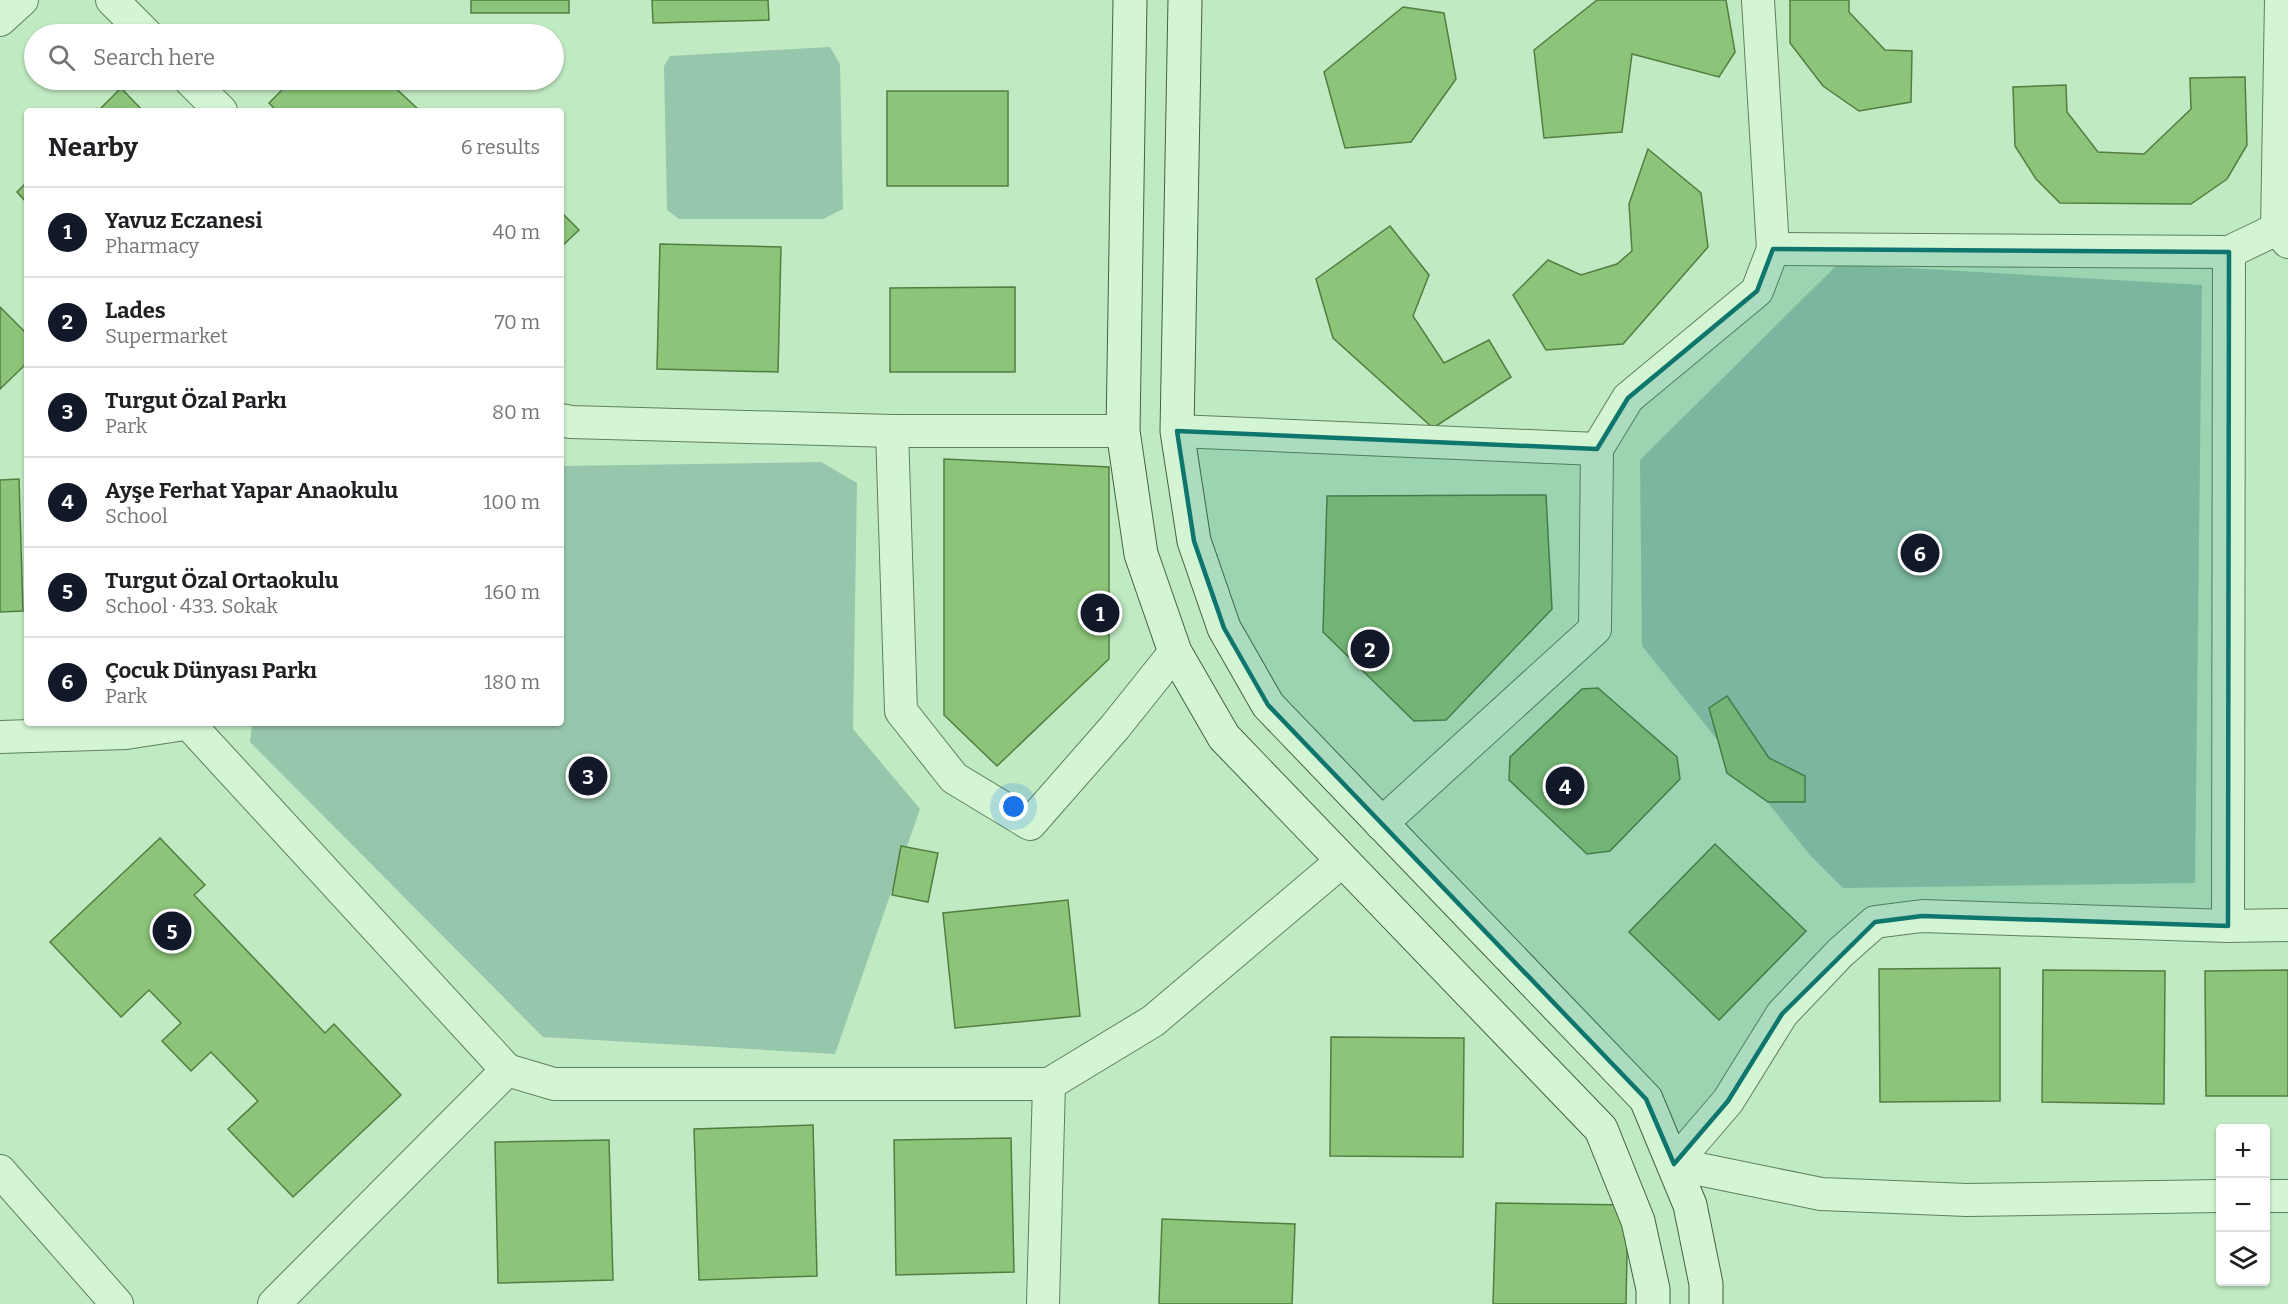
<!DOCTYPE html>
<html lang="en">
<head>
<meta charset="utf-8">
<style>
	body { margin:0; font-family:Bitter,serif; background:#f2f2f2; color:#202124 }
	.controls { position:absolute; right:18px; bottom:18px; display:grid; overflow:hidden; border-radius:6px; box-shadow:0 2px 4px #0004 }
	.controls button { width:54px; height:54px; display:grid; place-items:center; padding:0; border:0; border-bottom:2px solid #e0e0e0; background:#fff; color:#202124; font:30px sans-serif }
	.you { position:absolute; left:1014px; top:807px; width:21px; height:21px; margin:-15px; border:4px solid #fff; border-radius:50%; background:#1a73e8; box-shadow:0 0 0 9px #1a73e833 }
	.badge { display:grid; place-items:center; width:39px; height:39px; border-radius:50%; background:#111827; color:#fff; font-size:20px; font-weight:700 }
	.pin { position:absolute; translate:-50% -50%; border:3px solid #fff; box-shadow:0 2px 6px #0006 }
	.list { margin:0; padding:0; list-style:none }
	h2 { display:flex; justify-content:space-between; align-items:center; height:78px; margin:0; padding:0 24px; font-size:26px }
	h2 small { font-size:20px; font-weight:400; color:#757577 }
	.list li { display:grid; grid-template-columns:39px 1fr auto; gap:18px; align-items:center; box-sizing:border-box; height:90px; padding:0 24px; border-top:2px solid #e0e0e0 }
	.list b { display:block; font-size:22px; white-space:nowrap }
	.list p { margin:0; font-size:20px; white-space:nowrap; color:#757577 }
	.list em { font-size:20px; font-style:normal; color:#757577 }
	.icon { flex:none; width:33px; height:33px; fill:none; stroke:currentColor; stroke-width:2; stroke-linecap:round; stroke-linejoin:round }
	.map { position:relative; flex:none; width:2288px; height:1304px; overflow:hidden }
	.search { position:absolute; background:#fff; box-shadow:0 2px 4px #0004; left:24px; top:24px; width:540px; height:66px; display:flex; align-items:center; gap:15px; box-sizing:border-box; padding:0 21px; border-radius:33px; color:#757577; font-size:22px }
	.panel { position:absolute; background:#fff; box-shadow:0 2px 4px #0004; left:24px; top:108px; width:540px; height:618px; border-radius:6px }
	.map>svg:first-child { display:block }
	.green { fill:#96c6ac }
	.building { fill:#8cc579; stroke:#527e42; stroke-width:1.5 }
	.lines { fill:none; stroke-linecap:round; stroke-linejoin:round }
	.street-casing { stroke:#5f815a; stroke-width:34 }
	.secondary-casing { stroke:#43633d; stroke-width:35 }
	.street { stroke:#d3f5d4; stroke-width:32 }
	.secondary { stroke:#d3f5d4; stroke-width:33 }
	.marked { fill:#0f766e; fill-opacity:0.2; stroke:#0f766e; stroke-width:4.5; stroke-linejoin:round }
</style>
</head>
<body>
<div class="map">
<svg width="2288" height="1304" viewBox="0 0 2288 1304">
	<rect width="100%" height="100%" fill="#c0eac2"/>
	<g class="green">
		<path d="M830,47L840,64L843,209L823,219H679L667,210L664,66L670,56Z"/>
		<path d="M1838,264L2202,285L2195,883L1843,888L1810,855L1642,646L1640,460Z"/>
		<path d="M821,462L857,483L853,729L920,809L835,1054L543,1037L250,742L252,725L254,723H561V466Z"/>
	</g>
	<g class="building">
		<rect x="471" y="0" width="98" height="13"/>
		<path d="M652,0H768L769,20L653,23Z"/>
		<path d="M1597,0H1726L1735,52L1719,77L1632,54L1622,132L1544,138L1534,50Z"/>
		<path d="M1790,0H1849V12L1885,50L1912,51L1911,102L1859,111L1823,86L1790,43Z"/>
		<path d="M1403,7L1444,13L1456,79L1411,142L1345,148L1324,72Z"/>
		<path d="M2245,77L2247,145L2227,179L2191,204L2060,203L2036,179L2015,146L2013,87L2066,85L2067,112L2098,152L2144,154L2191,109L2190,78Z"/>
		<path d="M292,80H387L420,111H277L269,103Z"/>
		<path d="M121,88L143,111H98Z"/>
		<rect x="887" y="91" width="121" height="95"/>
		<path d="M1648,149L1701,193L1708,247L1623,344L1546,350L1513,295L1548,260L1581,275L1617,264L1632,251L1629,204Z"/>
		<path d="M27,182V203L17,192Z"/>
		<path d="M561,212L579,230L561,247Z"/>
		<path d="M1390,226L1429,275L1413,316L1444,363L1489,340L1511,377L1433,428L1333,338L1316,279Z"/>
		<path d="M660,244L781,247L778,372L657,369Z"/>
		<path d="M1015,287V372H890V288Z"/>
		<path d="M0,307L27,334V363L0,389Z"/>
		<path d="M944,459L1109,467V659L997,766L944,715Z"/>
		<path d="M19,479L23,611L0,612V480Z"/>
		<path d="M1546,495L1552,609L1446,720L1414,721L1323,632L1327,496Z"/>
		<path d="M1598,688L1677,757L1680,779L1610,851L1587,854L1509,780L1510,757L1582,689Z"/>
		<path d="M1727,696L1769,758L1805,776V802H1768L1727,773L1709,708Z"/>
		<path d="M160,838L205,885L194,895L325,1033L334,1024L401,1095L293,1197L228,1129L258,1101L211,1052L191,1071L162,1041L181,1023L149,990L121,1017L50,942Z"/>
		<path d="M1715,844L1806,931L1719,1020L1629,932Z"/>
		<path d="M901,846L938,853L928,902L892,895Z"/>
		<path d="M1068,900L1080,1016L955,1028L943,913Z"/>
		<path d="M2000,968V1101L1880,1102L1879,969Z"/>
		<path d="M2043,970L2165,971L2164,1104L2042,1102Z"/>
		<path d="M2288,970V1096H2206L2205,971Z"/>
		<path d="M1331,1037L1464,1038L1463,1157L1330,1156Z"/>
		<path d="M813,1125L817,1276L699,1280L694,1129Z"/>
		<path d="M1011,1138L1014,1272L896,1275L894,1140Z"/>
		<path d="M609,1140L613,1280L498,1283L495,1142Z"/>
		<path d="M1496,1203L1628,1205L1626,1304H1493Z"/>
		<path d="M1162,1219L1295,1224L1292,1304H1159Z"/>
	</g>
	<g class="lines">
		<defs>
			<g id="street">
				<path d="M112,0L146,34"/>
				<path d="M2281,0L2277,229L2288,242"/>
				<path d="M0,20L22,0"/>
				<path d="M190,80L221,111"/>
				<path d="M1773,249L2229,252L2277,229"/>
				<path d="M561,420L571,422L892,431H1123"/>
				<path d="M892,431L901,711L954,778L1030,824L1115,727L1175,652"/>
				<path d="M1177,431L1597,449"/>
				<path d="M189,724L507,1070L554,1084H1049L1153,1021L1342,861"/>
				<path d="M0,737L126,733L191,723"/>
				<path d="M1381,824L1595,629L1597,449L1628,398L1757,291L1773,249L1758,0"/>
				<path d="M2228,926L2229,252"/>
				<path d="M0,1171L117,1304"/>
				<path d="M2220,1196L1967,1200L1821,1194L1674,1164L1728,1101L1782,1014L1840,953L1875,922L1922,916L2228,926L2288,925"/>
				<path d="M2266,1196H2288"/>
				<path d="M274,1304L507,1070"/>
				<path d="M1043,1304L1049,1084"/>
			</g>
			<g id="secondary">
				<path d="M1130,0L1123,431L1141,554L1175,652L1224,737L1601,1129L1638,1221L1653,1289V1304"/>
				<path d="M1185,0L1177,431L1194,541L1224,628L1268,705L1646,1099L1690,1205L1706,1284V1304"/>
			</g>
		</defs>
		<use href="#street" class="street-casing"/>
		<use href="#secondary" class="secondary-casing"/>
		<use href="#street" class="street"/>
		<use href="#secondary" class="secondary"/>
	</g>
	<path class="marked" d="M1773,249L2229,252L2228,926L1922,916L1875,922L1782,1014L1728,1101L1674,1164L1646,1099L1268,705L1224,628L1194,541L1177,431L1597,449L1628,398L1757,291Z"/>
</svg>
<div class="controls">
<button>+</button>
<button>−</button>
<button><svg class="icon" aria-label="layers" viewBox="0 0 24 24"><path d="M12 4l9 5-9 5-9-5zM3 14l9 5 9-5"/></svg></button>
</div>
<div class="you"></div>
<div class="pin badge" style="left:1100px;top:613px">1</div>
<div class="pin badge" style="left:1370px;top:649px">2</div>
<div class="pin badge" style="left:588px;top:776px">3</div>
<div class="pin badge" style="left:1565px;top:786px">4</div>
<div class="pin badge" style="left:172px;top:931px">5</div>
<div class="pin badge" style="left:1920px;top:553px">6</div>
<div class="search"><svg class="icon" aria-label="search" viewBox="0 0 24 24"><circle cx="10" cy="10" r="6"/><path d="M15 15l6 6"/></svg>Search here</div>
<section class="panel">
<h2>Nearby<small>6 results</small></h2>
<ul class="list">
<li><span class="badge">1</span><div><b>Yavuz Eczanesi</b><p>Pharmacy</p></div><em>40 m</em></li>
<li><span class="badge">2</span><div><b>Lades</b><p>Supermarket</p></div><em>70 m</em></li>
<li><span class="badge">3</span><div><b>Turgut Özal Parkı</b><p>Park</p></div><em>80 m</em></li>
<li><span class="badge">4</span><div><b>Ayşe Ferhat Yapar Anaokulu</b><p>School</p></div><em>100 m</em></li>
<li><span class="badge">5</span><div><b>Turgut Özal Ortaokulu</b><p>School · 433. Sokak</p></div><em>160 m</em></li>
<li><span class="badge">6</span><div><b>Çocuk Dünyası Parkı</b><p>Park</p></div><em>180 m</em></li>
</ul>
</section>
</div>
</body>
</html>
